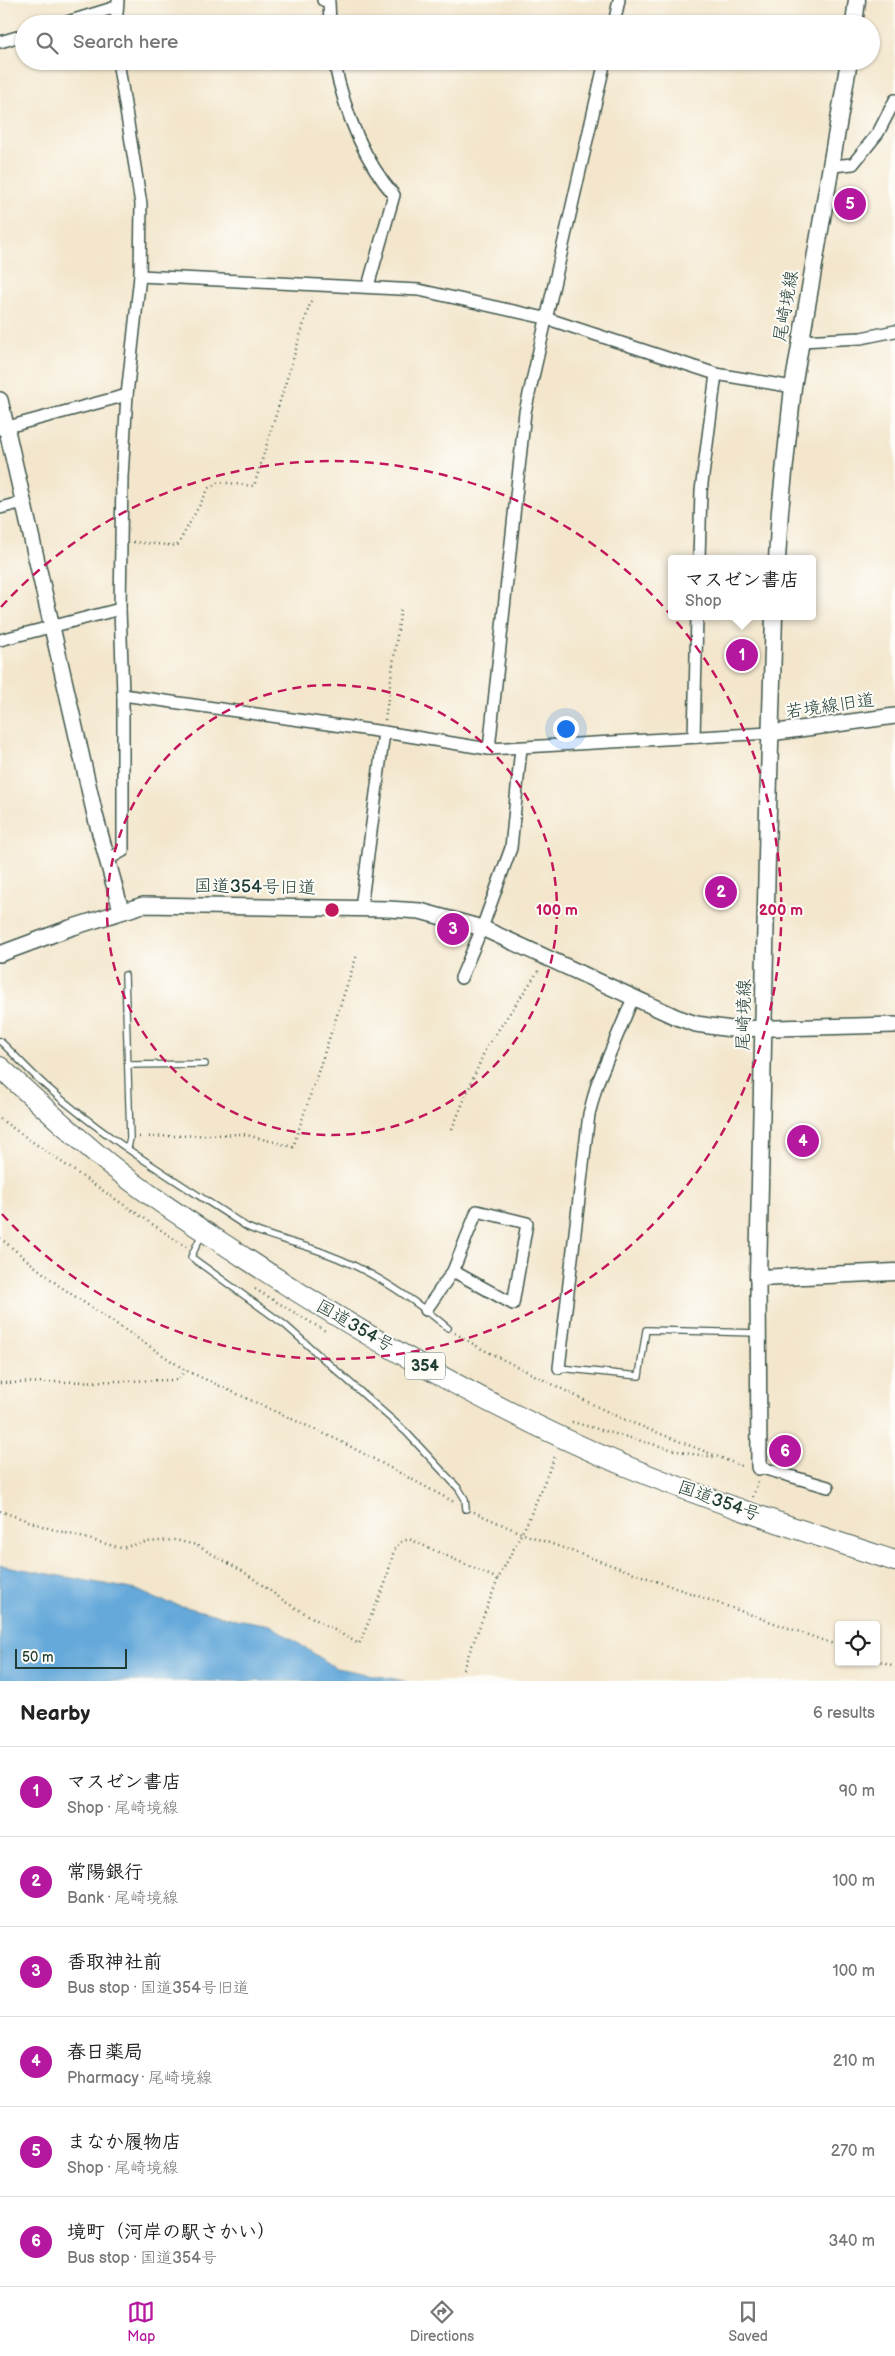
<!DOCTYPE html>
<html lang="en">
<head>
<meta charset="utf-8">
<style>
	body { margin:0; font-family:"Balsamiq Sans","Klee One",sans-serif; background:#f2f2f2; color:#222 }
	.controls { position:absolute; right:15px; bottom:15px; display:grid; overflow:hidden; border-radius:5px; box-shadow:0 1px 4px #0004 }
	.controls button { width:45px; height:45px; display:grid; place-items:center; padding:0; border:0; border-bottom:1px solid #e0e0e0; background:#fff; color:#222; font:25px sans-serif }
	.scale { position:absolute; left:15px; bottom:12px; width:112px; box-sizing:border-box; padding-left:5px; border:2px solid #1f3d34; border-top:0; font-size:14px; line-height:18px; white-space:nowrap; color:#1f3d34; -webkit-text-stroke:4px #fdfcf7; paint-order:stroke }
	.you { position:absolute; left:565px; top:728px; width:18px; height:18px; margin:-12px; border:4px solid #fff; border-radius:50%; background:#1a73e8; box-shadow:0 0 0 8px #1a73e833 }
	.badge { display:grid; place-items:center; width:32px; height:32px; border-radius:50%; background:#b5179e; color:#fff; font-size:16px; font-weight:700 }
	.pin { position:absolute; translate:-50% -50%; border:2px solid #fff; box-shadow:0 1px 5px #0006 }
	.popup { position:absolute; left:668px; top:555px; width:148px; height:65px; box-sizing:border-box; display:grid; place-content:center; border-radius:5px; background:#fff; filter:drop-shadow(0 1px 4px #0005); font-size:16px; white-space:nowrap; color:#767676 }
	.popup b { font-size:19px; color:#222 }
	.popup::after { content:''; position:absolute; left:50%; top:100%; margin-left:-10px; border:10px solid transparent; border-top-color:#fff }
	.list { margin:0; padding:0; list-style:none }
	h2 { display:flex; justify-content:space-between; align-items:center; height:65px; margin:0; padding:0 20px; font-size:21px }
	h2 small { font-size:16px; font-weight:400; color:#767676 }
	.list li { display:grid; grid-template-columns:32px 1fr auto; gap:15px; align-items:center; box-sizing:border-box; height:90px; padding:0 20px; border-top:1px solid #e0e0e0 }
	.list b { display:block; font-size:19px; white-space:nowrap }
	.list p { margin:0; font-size:16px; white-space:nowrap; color:#767676 }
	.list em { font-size:16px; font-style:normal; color:#767676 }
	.icon { flex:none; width:28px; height:28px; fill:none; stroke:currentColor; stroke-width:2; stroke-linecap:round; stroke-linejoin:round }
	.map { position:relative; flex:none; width:895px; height:1681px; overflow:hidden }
	.search { position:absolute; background:#fff; box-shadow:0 1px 4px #0004; left:15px; right:15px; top:15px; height:55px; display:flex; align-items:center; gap:12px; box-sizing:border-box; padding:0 18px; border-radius:28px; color:#767676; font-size:19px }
	.sheet { height:605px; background:#fff }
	nav { display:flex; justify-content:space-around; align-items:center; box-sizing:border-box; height:70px; border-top:1px solid #e0e0e0; background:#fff; font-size:14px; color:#767676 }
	nav a { display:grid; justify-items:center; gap:2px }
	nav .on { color:#b5179e }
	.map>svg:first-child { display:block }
	.water { fill:#65a9da; stroke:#427387 }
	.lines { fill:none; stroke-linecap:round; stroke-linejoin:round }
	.service-casing { stroke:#3f564b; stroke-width:8 }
	.minor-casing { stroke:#3f564b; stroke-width:14 }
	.tertiary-casing { stroke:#3f564b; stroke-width:18 }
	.secondary-casing { stroke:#3f564b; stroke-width:19 }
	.trunk-casing { stroke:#3f564b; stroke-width:22 }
	.path { stroke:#3f564b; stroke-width:2.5; stroke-dasharray:1 4; stroke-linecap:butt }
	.service { stroke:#fff; stroke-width:5.5 }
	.minor { stroke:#fff; stroke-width:11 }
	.tertiary { stroke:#fff; stroke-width:15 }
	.secondary { stroke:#fff; stroke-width:16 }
	.trunk { stroke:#fff; stroke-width:20 }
	.ring { fill:none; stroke:#c2185b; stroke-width:2.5; stroke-dasharray:9 6 }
	.labels { text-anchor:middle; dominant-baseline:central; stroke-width:4; stroke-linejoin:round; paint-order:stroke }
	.shield { fill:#fdfcf7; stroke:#62766e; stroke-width:1 }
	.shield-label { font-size:16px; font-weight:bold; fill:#1f3d34 }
	.street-label { font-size:18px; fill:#1f3d34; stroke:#fdfcf7 }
	.centre { fill:#c2185b; stroke:#fdfcf7; stroke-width:2.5 }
	.ring-label { font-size:15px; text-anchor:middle; font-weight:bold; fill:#c2185b; stroke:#fdfcf7; stroke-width:4; stroke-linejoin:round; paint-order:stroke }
</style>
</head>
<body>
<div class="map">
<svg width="895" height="1681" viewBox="0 0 895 1681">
	<rect width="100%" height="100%" fill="#fdfcf7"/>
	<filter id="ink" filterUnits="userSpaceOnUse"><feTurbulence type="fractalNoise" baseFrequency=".02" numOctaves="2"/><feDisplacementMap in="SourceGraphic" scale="10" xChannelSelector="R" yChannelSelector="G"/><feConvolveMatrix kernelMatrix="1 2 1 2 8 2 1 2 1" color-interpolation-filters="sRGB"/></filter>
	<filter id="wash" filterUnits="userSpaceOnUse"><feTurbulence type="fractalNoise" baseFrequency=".0096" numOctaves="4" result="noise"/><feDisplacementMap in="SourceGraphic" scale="20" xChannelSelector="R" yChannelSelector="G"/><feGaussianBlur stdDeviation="1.12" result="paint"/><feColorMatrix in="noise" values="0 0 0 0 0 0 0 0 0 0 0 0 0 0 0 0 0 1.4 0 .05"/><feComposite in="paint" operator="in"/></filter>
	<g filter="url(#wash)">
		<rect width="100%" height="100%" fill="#f3e6cc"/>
		<path class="water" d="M0,1565L137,1590L159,1600L224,1617L270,1625L336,1668L405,1681H0Z"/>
	</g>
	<g filter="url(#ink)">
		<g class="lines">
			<defs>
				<g id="service">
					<path d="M125,975L130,1138L128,1148"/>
					<path d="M0,1041C16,1056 30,1072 46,1086C107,1140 179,1182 247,1227C273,1239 301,1243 327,1254C371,1270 412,1298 448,1328"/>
					<path d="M128,1065L205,1064"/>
					<path d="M202,1234L191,1257L285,1325L406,1432L459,1489L465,1499L466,1509"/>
					<path d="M559,1368L639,1376L646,1330L757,1333"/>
				</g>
				<g id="minor">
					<path d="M323,0L329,2L330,24"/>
					<path d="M61,24L116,7"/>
					<path d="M116,24L118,1"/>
					<path d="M614,24L619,0"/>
					<path d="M0,42L24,35"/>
					<path d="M334,61C344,109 362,158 394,195L368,286"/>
					<path d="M832,166L853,164L878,133L895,100"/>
					<path d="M140,276L419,290L545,318L716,374L793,387"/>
					<path d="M800,341L861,338L895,331"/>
					<path d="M0,429L127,395"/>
					<path d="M0,508L23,502"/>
					<path d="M699,559L701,491L716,374"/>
					<path d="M0,640L120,609L122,477L127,395L140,276L141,204L118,61"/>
					<path d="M123,695L384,732"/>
					<path d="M694,737L697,616"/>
					<path d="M489,749L525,412L605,61"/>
					<path d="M107,860L123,851V695L120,609"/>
					<path d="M361,908L384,732L489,749L770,733"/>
					<path d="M461,978L482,928L511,848L521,748"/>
					<path d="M426,1310L453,1271L477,1211L527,1223L513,1304L453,1271"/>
					<path d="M559,1368L589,1114L597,1084L633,998"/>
					<path d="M759,1467L828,1487"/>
				</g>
				<g id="tertiary">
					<path d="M0,400L95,815L121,910"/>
					<path d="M770,733L895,716"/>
					<path d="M0,954L70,928L143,905L388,909L420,911L482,928L676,1017L696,1024L731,1029L895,1025"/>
					<path d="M758,1278L759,1467"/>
				</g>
				<g id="secondary">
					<path d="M854,24L857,0"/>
					<path d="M777,559L780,511L793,387L849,61"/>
					<path d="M774,616L768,810L758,1278L895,1272"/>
				</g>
				<path id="trunk" d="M0,1067C36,1100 71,1133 108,1163C151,1198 198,1227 245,1258C364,1336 490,1408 621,1464C710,1501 803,1531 895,1561"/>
			</defs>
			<use href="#service" class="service-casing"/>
			<use href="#minor" class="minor-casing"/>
			<use href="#tertiary" class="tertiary-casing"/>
			<use href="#secondary" class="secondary-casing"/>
			<use href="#trunk" class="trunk-casing"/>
			<g class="path">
				<path d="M133,542L177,546L209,488L219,482L254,486L312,297"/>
				<path d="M385,720L401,608"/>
				<path d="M0,1119L80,1175L186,1247"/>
				<path d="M452,1129L486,1048L539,970"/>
				<path d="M139,1137L243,1134L293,1147L357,955"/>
				<path d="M0,1238L58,1285L185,1370L340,1441L456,1503"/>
				<path d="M255,1289L327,1332"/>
				<path d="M455,1333L480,1348L618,1417L744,1467"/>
				<path d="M0,1383L178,1380L185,1370"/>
				<path d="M572,1422L685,1453L715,1457"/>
				<path d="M753,1497L758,1481"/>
				<path d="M0,1511L48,1528L121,1548L146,1542L175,1540L196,1545L244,1572L287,1603L359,1644L385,1584L394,1550L401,1542L409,1539L498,1579"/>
				<path d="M474,1512L521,1533L839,1646"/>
				<path d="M876,1660L895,1666"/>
				<path d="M463,1669L498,1579L528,1521L556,1454"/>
			</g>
			<use href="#service" class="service"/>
			<use href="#minor" class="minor"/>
			<use href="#tertiary" class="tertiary"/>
			<use href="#secondary" class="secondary"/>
			<use href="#trunk" class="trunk"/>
		</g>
	</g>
	<g class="ring">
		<circle cx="332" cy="910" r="225"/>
		<path d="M1 607A449 449 0 1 1 1 1213"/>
	</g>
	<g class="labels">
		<rect class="shield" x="405" y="1352.5" width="40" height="27" rx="4"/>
		<g class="shield-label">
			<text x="425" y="1366">354</text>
		</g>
		<g class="street-label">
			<text transform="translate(786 306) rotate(-80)">尾崎境線</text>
			<text transform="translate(830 706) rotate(-8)">若境線旧道</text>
			<text transform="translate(255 887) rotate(1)">国道354号旧道</text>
			<text transform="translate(744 1015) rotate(-89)">尾崎境線</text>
			<text transform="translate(355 1326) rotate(30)">国道354号</text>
			<text transform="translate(719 1501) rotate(20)">国道354号</text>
		</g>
	</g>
	<circle cx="332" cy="910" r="8" class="centre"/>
	<g class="ring-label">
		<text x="557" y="915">100 m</text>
		<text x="781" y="915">200 m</text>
	</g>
</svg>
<div class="controls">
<button><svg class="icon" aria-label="locate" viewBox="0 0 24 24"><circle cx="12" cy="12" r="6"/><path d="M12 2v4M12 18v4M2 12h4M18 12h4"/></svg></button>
</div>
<div class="scale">50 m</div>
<div class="you"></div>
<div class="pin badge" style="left:742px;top:655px">1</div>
<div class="popup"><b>マスゼン書店</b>Shop</div>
<div class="pin badge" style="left:721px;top:892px">2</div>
<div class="pin badge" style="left:453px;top:929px">3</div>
<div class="pin badge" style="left:803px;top:1141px">4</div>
<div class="pin badge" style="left:850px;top:204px">5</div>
<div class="pin badge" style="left:785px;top:1451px">6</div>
<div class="search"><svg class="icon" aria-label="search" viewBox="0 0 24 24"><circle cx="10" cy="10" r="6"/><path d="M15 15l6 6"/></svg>Search here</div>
</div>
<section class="sheet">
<h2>Nearby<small>6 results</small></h2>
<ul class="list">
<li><span class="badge">1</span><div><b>マスゼン書店</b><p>Shop · 尾崎境線</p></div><em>90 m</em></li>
<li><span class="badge">2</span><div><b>常陽銀行</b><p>Bank · 尾崎境線</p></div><em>100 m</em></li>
<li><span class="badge">3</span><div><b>香取神社前</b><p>Bus stop · 国道354号旧道</p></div><em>100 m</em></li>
<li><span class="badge">4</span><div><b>春日薬局</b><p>Pharmacy · 尾崎境線</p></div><em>210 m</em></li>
<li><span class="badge">5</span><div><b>まなか履物店</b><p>Shop · 尾崎境線</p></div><em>270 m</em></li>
<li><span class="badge">6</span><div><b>境町（河岸の駅さかい）</b><p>Bus stop · 国道354号</p></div><em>340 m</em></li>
</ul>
</section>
<nav>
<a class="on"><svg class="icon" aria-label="map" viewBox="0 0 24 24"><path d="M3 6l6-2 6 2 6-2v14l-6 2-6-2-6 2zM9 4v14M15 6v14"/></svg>Map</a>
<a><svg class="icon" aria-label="directions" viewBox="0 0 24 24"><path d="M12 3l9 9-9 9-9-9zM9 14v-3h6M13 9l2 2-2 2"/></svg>Directions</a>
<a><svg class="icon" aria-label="saved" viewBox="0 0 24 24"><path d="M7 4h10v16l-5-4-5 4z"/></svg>Saved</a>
</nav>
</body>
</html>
